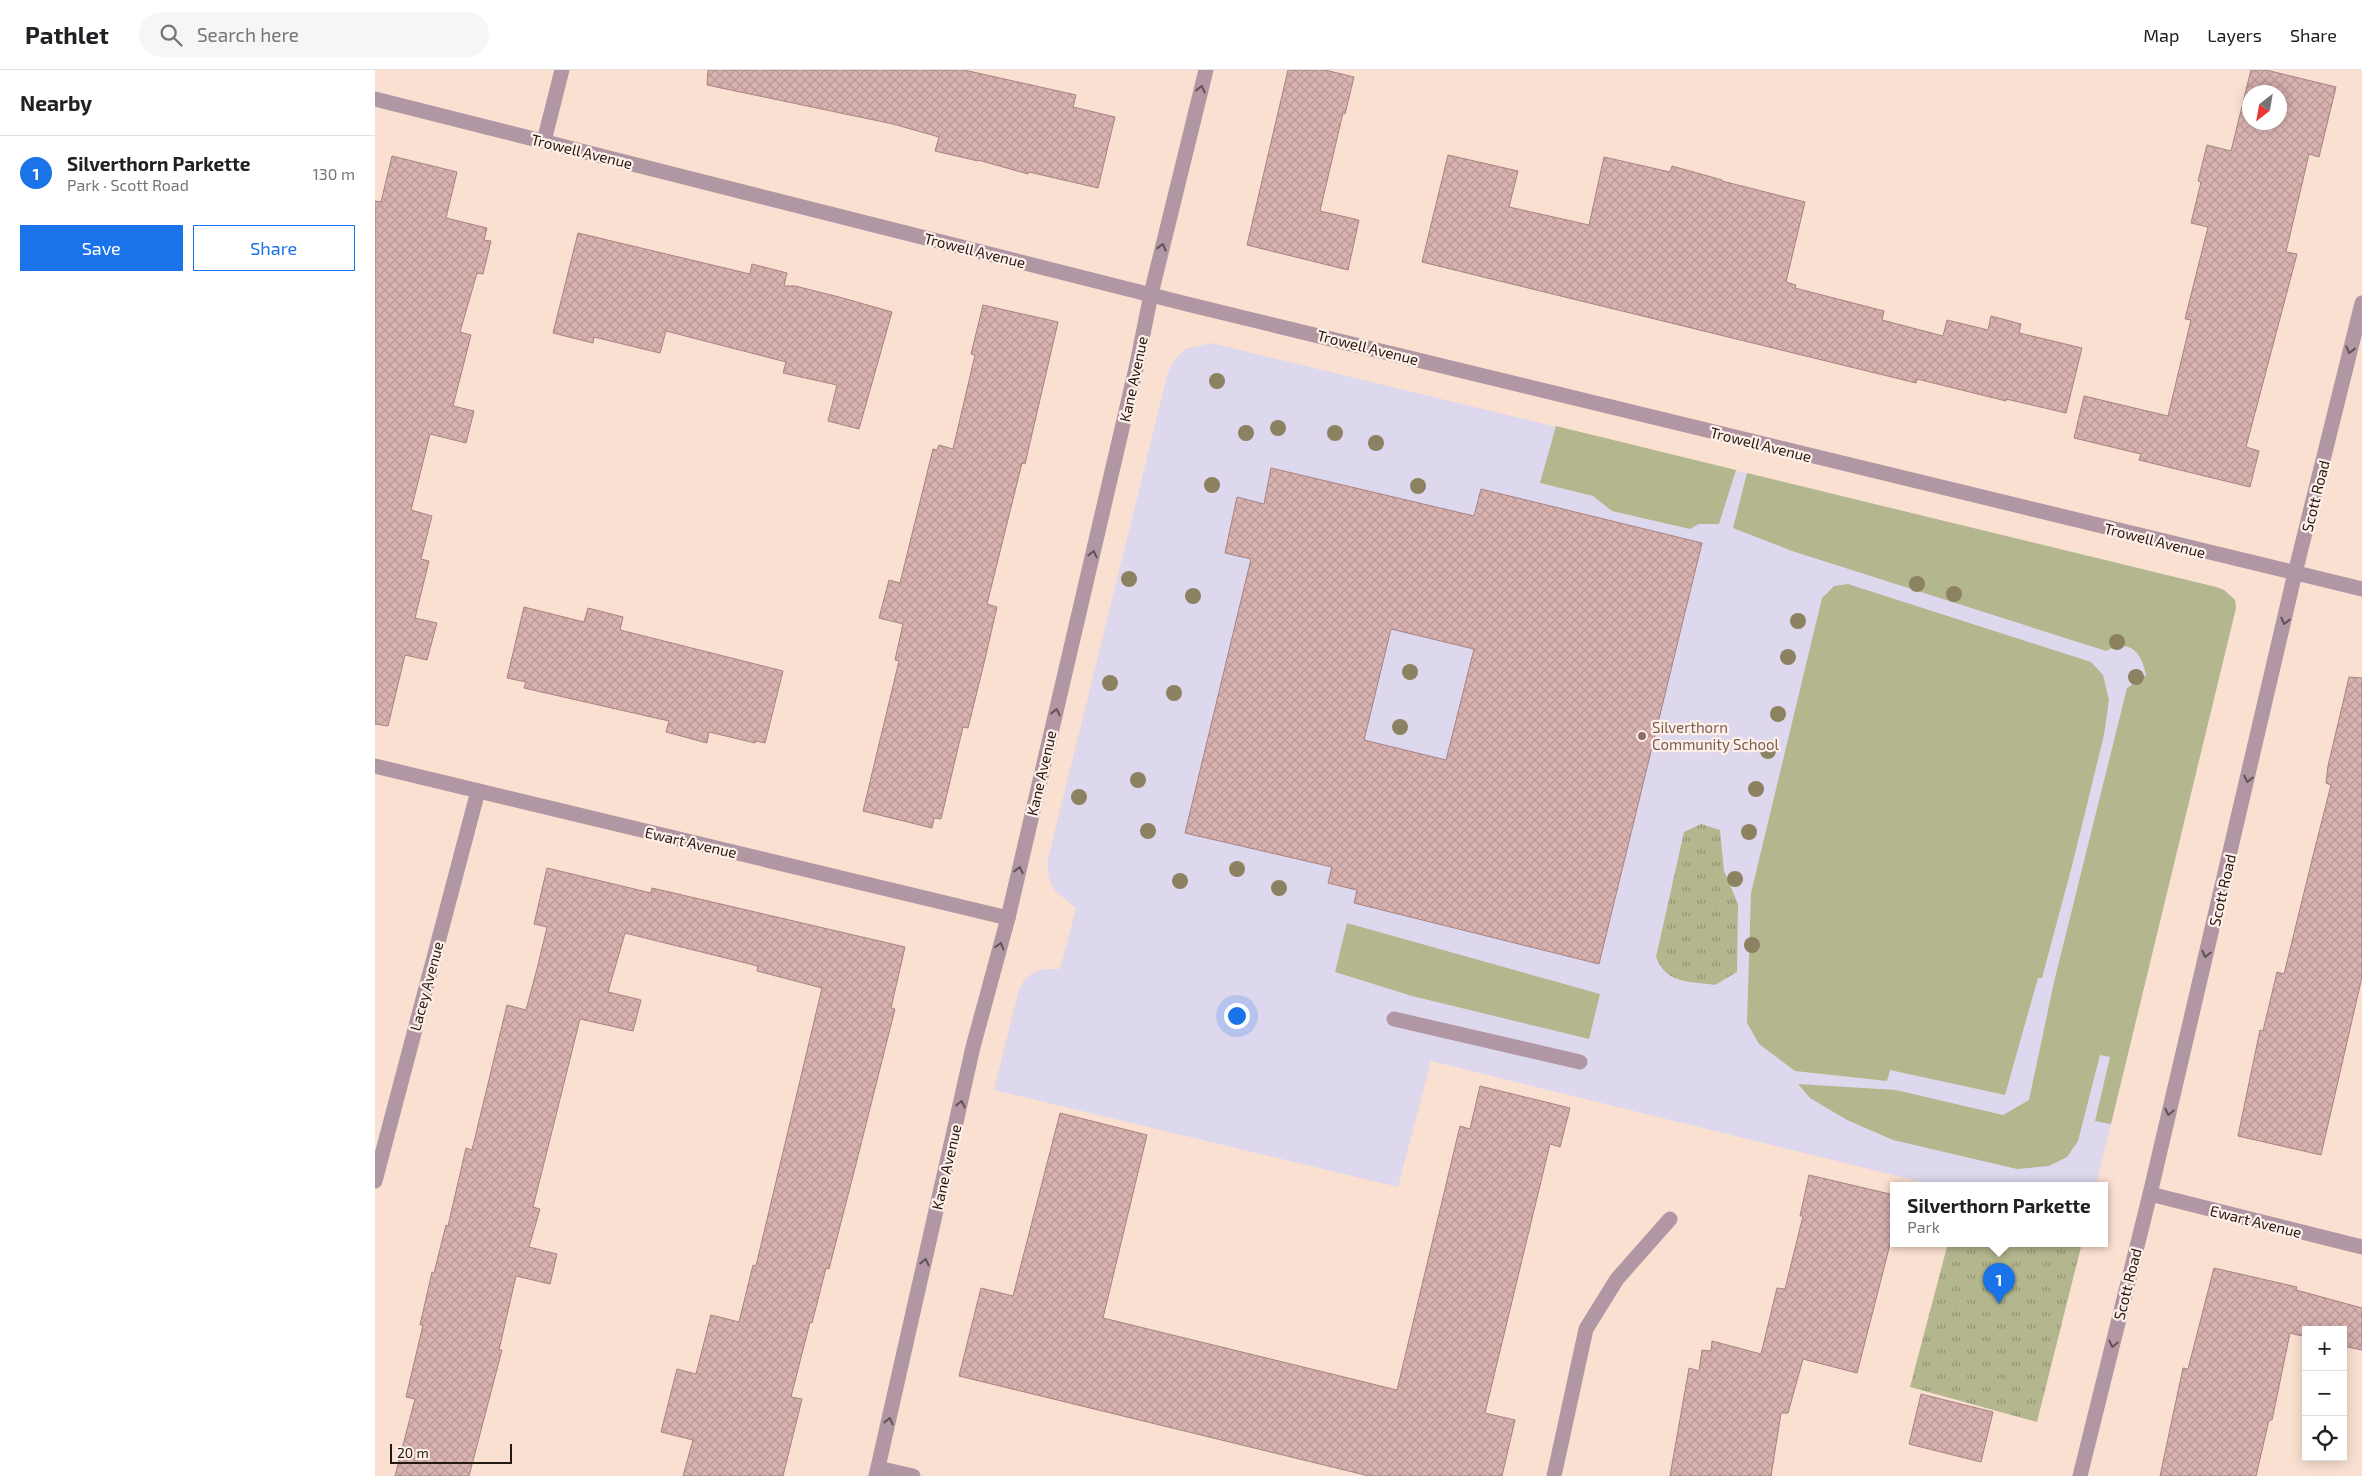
<!DOCTYPE html>
<html lang="en">
<head>
<meta charset="utf-8">
<style>
	body { margin:0; font-family:"Exo 2",sans-serif; background:#f6f6f6; color:#202124 }
	.controls { position:absolute; right:15px; bottom:15px; display:grid; overflow:hidden; border-radius:0px; box-shadow:0 2px 12px #0003 }
	.controls button { width:45px; height:45px; display:grid; place-items:center; padding:0; border:0; border-bottom:1px solid #e0e0e0; background:#fff; color:#202124; font:25px sans-serif }
	.compass { position:absolute; left:1867px; top:15px; width:45px; height:45px; border-radius:50%; background:#fff; box-shadow:0 2px 12px #0003; rotate:211deg }
	.scale { position:absolute; left:15px; bottom:12px; width:122px; box-sizing:border-box; padding-left:5px; border:2px solid #241812; border-top:0; font-size:14px; line-height:18px; white-space:nowrap; color:#241812; -webkit-text-stroke:4px #fef0e9; paint-order:stroke }
	.you { position:absolute; left:861px; top:945px; width:18px; height:18px; margin:-12px; border:4px solid #fff; border-radius:50%; background:#1a73e8; box-shadow:0 0 0 8px #1a73e833 }
	.badge { display:grid; place-items:center; width:32px; height:32px; border-radius:50%; background:#1a73e8; color:#fff; font-size:16px; font-weight:700 }
	.pin { position:absolute; translate:-50% -41px; filter:drop-shadow(0 1px 2px #0008) }
	.pin::after { content:''; position:absolute; top:26px; width:18px; height:15px; background:inherit; clip-path:polygon(0 0,100% 0,50% 100%) }
	.popup { position:absolute; left:1515px; top:1112px; width:218px; height:65px; box-sizing:border-box; display:grid; place-content:center; border-radius:0px; background:#fff; filter:drop-shadow(0 1px 4px #0005); font-size:16px; white-space:nowrap; color:#757577 }
	.popup b { font-size:19px; color:#202124 }
	.popup::after { content:''; position:absolute; left:50%; top:100%; margin-left:-10px; border:10px solid transparent; border-top-color:#fff }
	.list { margin:0; padding:0; list-style:none }
	h2 { display:flex; justify-content:space-between; align-items:center; height:65px; margin:0; padding:0 20px; font-size:21px }
	h2 small { font-size:16px; font-weight:400; color:#757577 }
	.list li { display:grid; grid-template-columns:32px 1fr auto; gap:15px; align-items:center; box-sizing:border-box; height:75px; padding:0 20px; border-top:1px solid #e0e0e0 }
	.list b { display:block; font-size:19px; white-space:nowrap }
	.list p { margin:0; font-size:16px; white-space:nowrap; color:#757577 }
	.list em { font-size:16px; font-style:normal; color:#757577 }
	.actions { display:flex; gap:10px; padding:15px 20px }
	.actions a { flex:1; padding:11px 0; border:1px solid #1a73e8; border-radius:0px; text-align:center; font-size:18px; color:#1a73e8 }
	.actions .main { background:#1a73e8; color:#fff }
	.icon { flex:none; width:28px; height:28px; fill:none; stroke:currentColor; stroke-width:2; stroke-linecap:round; stroke-linejoin:round }
	.map { position:relative; flex:none; width:1987px; height:1406px; overflow:hidden }
	header { display:flex; align-items:center; gap:30px; box-sizing:border-box; height:70px; padding:0 25px; background:#fff; border-bottom:1px solid #e0e0e0 }
	header strong { font-size:24px }
	nav { display:flex; gap:28px; margin-inline-start:auto; font-size:18px }
	.search { width:350px; height:45px; background:#f6f6f6; display:flex; align-items:center; gap:12px; box-sizing:border-box; padding:0 18px; border-radius:28px; color:#757577; font-size:19px }
	main { display:flex }
	aside { flex:1; background:#fff }
	.map>svg:first-child { display:block }
	.education { fill:#ded8ee }
	.grass { fill:#b4b78e }
	.park { fill:url(#park-tufts) }
	.building { fill:url(#building-cross-hatch); stroke:#a78381; fill-rule:evenodd }
	.lines { fill:none; stroke-linecap:round; stroke-linejoin:round }
	.minor { stroke:#b197a3; stroke-width:15 }
	.tree { fill:#8c8160 }
	.oneway { stroke:#635153 }
	.education-dot { fill:#8d6e63; stroke:#fef0e9; stroke-width:2 }
	.labels { text-anchor:middle; dominant-baseline:central; stroke-width:4.5; stroke-linejoin:round; paint-order:stroke }
	.street-label { font-size:15px; fill:#241812; stroke:#fef0e9 }
	.education-label { font-size:15px; fill:#785e54; stroke:#fef0e9; text-anchor:start }
</style>
</head>
<body>
<header>
<strong>Pathlet</strong>
<div class="search"><svg class="icon" aria-label="search" viewBox="0 0 24 24"><circle cx="10" cy="10" r="6"/><path d="M15 15l6 6"/></svg>Search here</div>
<nav><a>Map</a><a>Layers</a><a>Share</a></nav>
</header>
<main>
<aside>
<h2>Nearby<small></small></h2>
<ul class="list">
<li><span class="badge">1</span><div><b>Silverthorn Parkette</b><p>Park · Scott Road</p></div><em>130 m</em></li>
</ul>
<div class="actions"><a class="main">Save</a><a>Share</a></div>
</aside>
<div class="map">
<svg width="1987" height="1406" viewBox="0 0 1987 1406">
	<defs>
		<pattern id="park-tufts" width="24" height="20" patternUnits="userSpaceOnUse" patternTransform="scale(1.25)"><rect width="24" height="20" fill="#b4b78e"/><path d="M3 7l-1-3M5 7V3M7 7l1-3M15 17l-1-3M17 17v-4M19 17l1-3" fill="none" stroke="#929473"/></pattern>
		<pattern id="building-cross-hatch" width="8" height="8" patternUnits="userSpaceOnUse" patternTransform="scale(1.25)"><rect width="8" height="8" fill="#d8b2b0"/><path d="M0 0l8 8M0 8l8-8" fill="none" stroke="#b99896"/></pattern>
	</defs>
	<rect width="100%" height="100%" fill="#fae0d1"/>
	<path class="education" d="M836,273L1841,517L1856,525L1860,530L1861,538L1721,1115H1559L1056,991L1023,1117L619,1020L643,923L649,910L659,902L671,899H685L701,838L679,820L674,808L672,793L793,302L800,289L810,279Z"/>
	<g class="grass">
		<path d="M1181,356L1361,400L1344,454H1324L1315,459L1237,441L1218,426L1165,413Z"/>
		<path d="M1372,403L1841,517L1849,520L1860,530L1861,538L1736,1054L1720,1051L1735,987L1725,985L1703,1071L1692,1087L1674,1096L1642,1099L1518,1070L1472,1050L1435,1028L1423,1014L1521,1020L1628,1045L1654,1030L1679,912L1752,618L1771,605C1766,581 1755,569 1731,581L1417,481L1358,458Z"/>
		<path d="M1473,514L1716,592L1728,605L1734,630L1729,665L1698,792L1667,908H1663L1630,1025L1515,1000L1512,1011L1420,1001L1384,974L1372,953L1376,823L1447,528L1459,516Z"/>
		<path d="M972,853L1225,924L1214,969L1037,926L960,902Z"/>
	</g>
	<g class="park">
		<path d="M1326,754L1345,760L1349,801L1363,834L1362,902L1340,915C1314,911 1291,914 1281,887L1309,762Z"/>
		<path d="M1573,1173H1707L1662,1352L1535,1317Z"/>
	</g>
	<g class="building">
		<path d="M333,0H589L701,25L698,37L740,47L723,118L654,102L653,104L603,90V91L560,81L564,67L518,54L332,15Z"/>
		<path d="M913,0H950L979,7L970,44L968,43L945,141L984,150L973,200L872,175Z"/>
		<path d="M1876,0H1891L1961,17L1944,87L1934,84L1911,182L1922,184L1871,377L1884,381L1875,417L1764,390L1766,384L1699,368L1709,326L1793,346L1816,250L1810,249L1833,157L1816,153L1826,112L1823,111L1832,75L1856,81ZM1874,22H1904V52H1874Z"/>
		<path d="M1073,85L1143,101L1134,137L1214,155L1229,87L1295,102L1297,96L1347,110V111L1430,132L1411,212L1421,215L1420,218L1509,241L1507,250L1568,266L1572,250L1613,260L1616,246L1646,254L1644,263L1707,278L1691,343L1631,329V331L1542,309L1541,313L1047,192Z"/>
		<path d="M17,86L82,102L71,148L112,158L109,170L116,171L108,204L102,203L85,262L96,265L78,336L99,341L91,373L55,364L36,440L57,446L46,489L54,491L40,548L62,553L52,590L30,585L13,656L0,654V131L6,132Z"/>
		<path d="M203,163L375,204L377,194L412,203L409,216H420L464,227L517,242L484,359L453,351L462,315L408,303L411,292L291,261L285,283L219,267L218,273L178,263Z"/>
		<path d="M608,235L683,252L650,394L647,393L612,534L622,537L610,589L593,658L588,657L566,749L559,748L557,758L488,741L524,591L520,590L528,554L504,548L514,510L525,513L558,379L562,380L564,375L578,379L600,285L596,284Z"/>
		<path d="M896,398L1099,446L1106,419L1327,473L1224,894L979,833L982,820L953,813L957,797L810,763L876,489L850,483L862,427L889,434ZM1016,559L1099,579L1071,690L989,670Z"/>
		<path d="M149,537L209,552L213,538L248,547L245,560L408,601L390,673L381,671L380,673L334,662L332,673L291,662L294,651L149,618L151,612L132,608Z"/>
		<path d="M1974,607L1987,608V907L1946,1085L1863,1066L1885,960L1888,961L1902,902L1909,904L1939,782L1956,715L1951,713L1953,696Z"/>
		<path d="M172,798L276,823L277,818L530,877L516,938L520,939L481,1094L454,1199L451,1198L437,1253L435,1252L416,1327L427,1329L408,1406H308L318,1370L286,1362L302,1299L321,1304L336,1245L364,1252L378,1195L381,1196L447,918L382,901L383,896L250,863L233,922L266,930L258,961L205,949L158,1137L165,1139L154,1177L182,1184L175,1214L141,1206L124,1280H127L94,1406H20L40,1329L31,1327L48,1255H45L57,1202L59,1203L71,1155L73,1156L91,1078L97,1080L132,935L151,940L163,895L172,857L159,854Z"/>
		<path d="M1105,1016L1195,1038L1185,1077L1175,1074L1110,1343L1140,1350L1127,1406H994L584,1306L606,1218L638,1226L685,1043L772,1065L728,1248L1022,1320L1085,1056L1095,1059Z"/>
		<path d="M1434,1105L1519,1125V1159L1482,1303L1428,1289L1413,1343H1406L1396,1406H1295L1314,1298L1324,1301L1327,1280L1336,1281L1337,1271L1386,1284L1402,1218L1410,1219L1428,1146H1425Z"/>
		<path d="M1839,1198L1922,1217L1921,1220L1987,1238V1280L1968,1276V1260H1931V1267L1915,1263L1897,1350H1894L1881,1406H1785L1808,1298L1813,1299Z"/>
		<path d="M1546,1324L1618,1342L1606,1392L1534,1374Z"/>
	</g>
	<g class="lines">
		<g class="minor">
			<path d="M0,29L816,235L1987,519"/>
			<path d="M169,71L187,0"/>
			<path d="M0,696L633,848"/>
			<path d="M1019,949L1205,992"/>
			<path d="M0,1111L103,721"/>
			<path d="M1775,1124L1987,1177"/>
			<path d="M503,1398L538,1406"/>
			<path d="M501,1406L598,977L633,848L762,294L776,224L831,0"/>
			<path d="M1179,1406L1211,1259L1242,1209L1295,1149"/>
			<path d="M1705,1406L1775,1124L1920,503L1987,233"/>
		</g>
	</g>
	<g class="tree">
		<circle cx="842" cy="311" r="8"/>
		<circle cx="903" cy="358" r="8"/>
		<circle cx="871" cy="363" r="8"/>
		<circle cx="960" cy="363" r="8"/>
		<circle cx="1001" cy="373" r="8"/>
		<circle cx="837" cy="415" r="8"/>
		<circle cx="1043" cy="416" r="8"/>
		<circle cx="754" cy="509" r="8"/>
		<circle cx="1542" cy="514" r="8"/>
		<circle cx="1579" cy="524" r="8"/>
		<circle cx="818" cy="526" r="8"/>
		<circle cx="1423" cy="551" r="8"/>
		<circle cx="1742" cy="572" r="8"/>
		<circle cx="1413" cy="587" r="8"/>
		<circle cx="1035" cy="602" r="8"/>
		<circle cx="1761" cy="607" r="8"/>
		<circle cx="735" cy="613" r="8"/>
		<circle cx="799" cy="623" r="8"/>
		<circle cx="1403" cy="644" r="8"/>
		<circle cx="1025" cy="657" r="8"/>
		<circle cx="1393" cy="681" r="8"/>
		<circle cx="763" cy="710" r="8"/>
		<circle cx="1381" cy="719" r="8"/>
		<circle cx="704" cy="727" r="8"/>
		<circle cx="773" cy="761" r="8"/>
		<circle cx="1374" cy="762" r="8"/>
		<circle cx="862" cy="799" r="8"/>
		<circle cx="1360" cy="809" r="8"/>
		<circle cx="805" cy="811" r="8"/>
		<circle cx="904" cy="818" r="8"/>
		<circle cx="1377" cy="875" r="8"/>
	</g>
	<defs><path id="oneway-chevron" d="M-2-3.5L2.5 0L-2 3.5" fill="none" stroke-width="1.6" stroke-linecap="round" stroke-linejoin="round" transform="scale(1.25)"/></defs>
	<g class="oneway">
		<use href="#oneway-chevron" transform="translate(826 19) rotate(-76)"/>
		<use href="#oneway-chevron" transform="translate(787 177) rotate(-76)"/>
		<use href="#oneway-chevron" transform="translate(1975 280) rotate(104)"/>
		<use href="#oneway-chevron" transform="translate(718 484) rotate(-77)"/>
		<use href="#oneway-chevron" transform="translate(1910 551) rotate(103)"/>
		<use href="#oneway-chevron" transform="translate(681 642) rotate(-77)"/>
		<use href="#oneway-chevron" transform="translate(1873 709) rotate(103)"/>
		<use href="#oneway-chevron" transform="translate(644 800) rotate(-77)"/>
		<use href="#oneway-chevron" transform="translate(625 876) rotate(-74)"/>
		<use href="#oneway-chevron" transform="translate(1831 884) rotate(103)"/>
		<use href="#oneway-chevron" transform="translate(586 1034) rotate(-77)"/>
		<use href="#oneway-chevron" transform="translate(1794 1042) rotate(103)"/>
		<use href="#oneway-chevron" transform="translate(550 1192) rotate(-77)"/>
		<use href="#oneway-chevron" transform="translate(1738 1274) rotate(103)"/>
		<use href="#oneway-chevron" transform="translate(514 1351) rotate(-77)"/>
	</g>
	<circle class="education-dot" cx="1267" cy="666" r="5"/>
	<g class="labels">
		<g class="street-label">
			<text transform="translate(207 81) rotate(14)">Trowell Avenue</text>
			<text transform="translate(600 180) rotate(14)">Trowell Avenue</text>
			<text transform="translate(993 277) rotate(14)">Trowell Avenue</text>
			<text transform="translate(758 309) rotate(-78)">Kane Avenue</text>
			<text transform="translate(1386 374) rotate(14)">Trowell Avenue</text>
			<text transform="translate(1940 426) rotate(-76)">Scott Road</text>
			<text transform="translate(1780 470) rotate(14)">Trowell Avenue</text>
			<text transform="translate(666 703) rotate(-77)">Kane Avenue</text>
			<text transform="translate(316 772) rotate(13)">Ewart Avenue</text>
			<text transform="translate(1847 820) rotate(-77)">Scott Road</text>
			<text transform="translate(51 916) rotate(-75)">Lacey Avenue</text>
			<text transform="translate(571 1097) rotate(-77)">Kane Avenue</text>
			<text transform="translate(1881 1151) rotate(14)">Ewart Avenue</text>
			<text transform="translate(1752 1214) rotate(-76)">Scott Road</text>
		</g>
		<g class="education-label">
			<text x="1277" y="657">Silverthorn<tspan x="1277" dy="17">Community School</tspan></text>
		</g>
	</g>
</svg>
<div class="controls">
<button>+</button>
<button>−</button>
<button><svg class="icon" aria-label="locate" viewBox="0 0 24 24"><circle cx="12" cy="12" r="6"/><path d="M12 2v4M12 18v4M2 12h4M18 12h4"/></svg></button>
</div>
<svg class="compass" viewBox="-18 -18 36 36"><path d="M0-13l5 13h-10z" fill="#e53935"/><path d="M0 13l5-13h-10z" fill="#757577"/></svg>
<div class="scale">20 m</div>
<div class="you"></div>
<div class="pin badge" style="left:1624px;top:1234px">1</div>
<div class="popup"><b>Silverthorn Parkette</b>Park</div>
</div>
</main>
</body>
</html>
